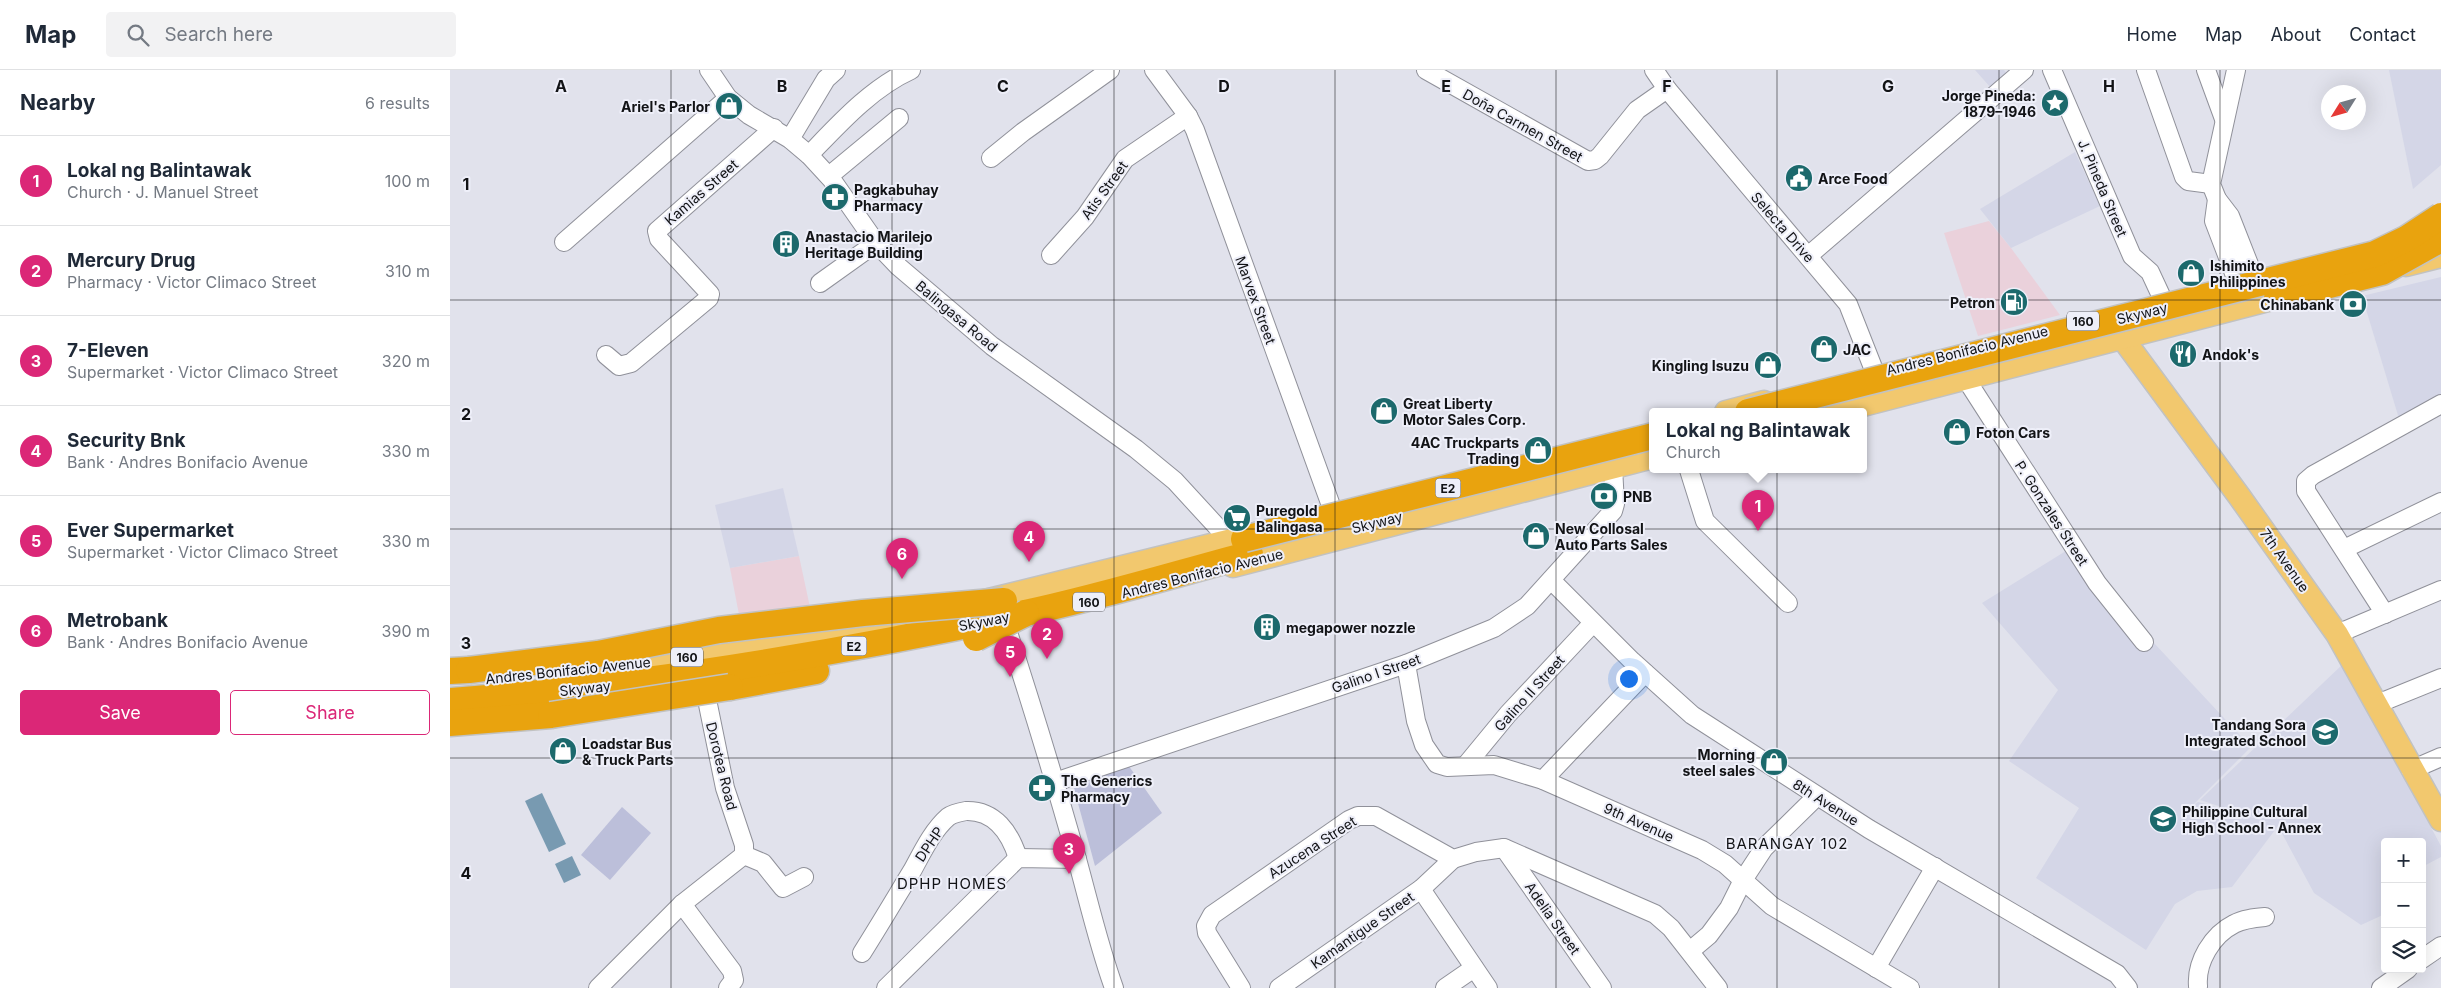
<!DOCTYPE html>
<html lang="en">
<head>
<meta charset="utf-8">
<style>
	body { margin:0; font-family:Inter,sans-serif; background:#f2f2f3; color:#1f2937 }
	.controls { position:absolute; right:15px; bottom:15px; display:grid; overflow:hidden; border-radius:5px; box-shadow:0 5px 20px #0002 }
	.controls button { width:45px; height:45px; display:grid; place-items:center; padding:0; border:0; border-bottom:1px solid #e0e1e3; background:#fff; color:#1f2937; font:25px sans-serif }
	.compass { position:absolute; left:1871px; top:15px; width:45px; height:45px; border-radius:50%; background:#fff; box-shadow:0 5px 20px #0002; rotate:233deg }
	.you { position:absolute; left:1178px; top:608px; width:18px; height:18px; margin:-12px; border:4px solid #fff; border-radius:50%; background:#1a73e8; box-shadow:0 0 0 8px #1a73e833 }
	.badge { display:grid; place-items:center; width:32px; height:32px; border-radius:50%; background:#db2777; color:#fff; font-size:16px; font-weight:700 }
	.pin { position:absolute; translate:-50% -41px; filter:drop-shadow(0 1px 2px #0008) }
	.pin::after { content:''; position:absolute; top:26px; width:18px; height:15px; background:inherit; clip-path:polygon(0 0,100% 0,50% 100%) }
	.popup { position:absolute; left:1199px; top:338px; width:218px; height:65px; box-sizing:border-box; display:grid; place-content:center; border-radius:5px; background:#fff; filter:drop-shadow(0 1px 4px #0005); font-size:16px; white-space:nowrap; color:#747a83 }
	.popup b { font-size:19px; color:#1f2937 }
	.popup::after { content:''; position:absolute; left:50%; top:100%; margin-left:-10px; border:10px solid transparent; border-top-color:#fff }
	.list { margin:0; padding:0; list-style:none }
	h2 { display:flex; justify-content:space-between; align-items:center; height:65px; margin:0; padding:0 20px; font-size:21px }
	h2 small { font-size:16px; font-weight:400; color:#747a83 }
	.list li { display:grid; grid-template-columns:32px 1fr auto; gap:15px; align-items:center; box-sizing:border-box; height:90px; padding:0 20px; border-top:1px solid #e0e1e3 }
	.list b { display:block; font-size:19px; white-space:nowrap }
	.list p { margin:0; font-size:16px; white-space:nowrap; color:#747a83 }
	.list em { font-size:16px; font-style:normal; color:#747a83 }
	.actions { display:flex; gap:10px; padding:15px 20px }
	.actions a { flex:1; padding:11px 0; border:1px solid #db2777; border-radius:5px; text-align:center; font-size:18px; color:#db2777 }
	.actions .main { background:#db2777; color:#fff }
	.icon { flex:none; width:28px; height:28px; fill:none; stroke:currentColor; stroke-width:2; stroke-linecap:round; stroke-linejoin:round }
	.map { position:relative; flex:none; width:1991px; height:918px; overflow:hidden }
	header { display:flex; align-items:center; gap:30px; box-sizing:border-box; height:70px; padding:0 25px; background:#fff; border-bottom:1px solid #e0e1e3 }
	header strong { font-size:24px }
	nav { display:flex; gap:28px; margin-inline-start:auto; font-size:18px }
	.search { width:350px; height:45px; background:#f2f2f3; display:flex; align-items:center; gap:12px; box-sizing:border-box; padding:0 18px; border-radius:5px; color:#747a83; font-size:19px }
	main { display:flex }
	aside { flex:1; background:#fff }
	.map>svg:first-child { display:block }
	.commercial { fill:#ead1db }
	.built { fill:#d4d6e7 }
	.green { fill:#bcbfda }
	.water { fill:#789ab1 }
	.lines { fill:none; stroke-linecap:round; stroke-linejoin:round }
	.minor-casing { stroke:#90919a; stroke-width:20 }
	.major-casing { stroke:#c1c2c2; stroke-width:25 }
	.highway-casing { stroke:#c1c2c2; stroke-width:29 }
	.minor { stroke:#fff; stroke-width:18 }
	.major { stroke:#f2c86e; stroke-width:22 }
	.highway { stroke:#e9a30e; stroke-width:26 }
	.highway-bridge-casing { stroke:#c1c2c2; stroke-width:29; stroke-linecap:butt }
	.highway-bridge { stroke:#e9a30e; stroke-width:26 }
	.grid { fill:none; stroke:#121316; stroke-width:1; stroke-opacity:0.55 }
	.labels { text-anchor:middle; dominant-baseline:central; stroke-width:4; stroke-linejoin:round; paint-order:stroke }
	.shield { fill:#eeeff9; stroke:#54555a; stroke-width:1 }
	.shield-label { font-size:12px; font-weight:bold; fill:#121316 }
	.poi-label { font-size:14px; font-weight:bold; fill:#121316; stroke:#eeeff9; text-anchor:start }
	.street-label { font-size:14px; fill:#121316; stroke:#eeeff9 }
	.neighbourhood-label { font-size:15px; letter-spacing:1px; fill:#121316; stroke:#eeeff9 }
	.grid-label { font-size:16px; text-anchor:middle; font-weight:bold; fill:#121316; stroke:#eeeff9; stroke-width:4; stroke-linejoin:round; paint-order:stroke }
</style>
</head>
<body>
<header>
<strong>Map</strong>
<div class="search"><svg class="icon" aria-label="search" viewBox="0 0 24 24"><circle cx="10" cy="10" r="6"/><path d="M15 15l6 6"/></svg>Search here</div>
<nav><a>Home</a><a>Map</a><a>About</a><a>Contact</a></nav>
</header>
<main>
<aside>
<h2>Nearby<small>6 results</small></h2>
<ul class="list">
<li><span class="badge">1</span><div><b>Lokal ng Balintawak</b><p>Church · J. Manuel Street</p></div><em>100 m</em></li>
<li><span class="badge">2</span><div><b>Mercury Drug</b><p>Pharmacy · Victor Climaco Street</p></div><em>310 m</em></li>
<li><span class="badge">3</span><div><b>7-Eleven</b><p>Supermarket · Victor Climaco Street</p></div><em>320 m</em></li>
<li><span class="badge">4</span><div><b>Security Bnk</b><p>Bank · Andres Bonifacio Avenue</p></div><em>330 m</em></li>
<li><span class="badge">5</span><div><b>Ever Supermarket</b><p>Supermarket · Victor Climaco Street</p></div><em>330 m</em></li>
<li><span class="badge">6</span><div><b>Metrobank</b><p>Bank · Andres Bonifacio Avenue</p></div><em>390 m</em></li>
</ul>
<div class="actions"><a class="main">Save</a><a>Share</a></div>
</aside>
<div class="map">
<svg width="1991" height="918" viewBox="0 0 1991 918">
	<rect width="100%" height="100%" fill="#e1e2ec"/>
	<g class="commercial">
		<path d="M1539,151L1561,178L1610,245L1528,266L1494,163Z"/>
		<path d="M349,486L361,542L291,555L280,498Z"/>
	</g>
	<g class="built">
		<path d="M1525,0H1554L1557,4L1541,18Z"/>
		<path d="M1939,0H1991V95L1963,119Z"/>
		<path d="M1625,82L1650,136L1561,178L1530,139Z"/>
		<path d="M1991,207V329L1950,352L1912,226Z"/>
		<path d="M333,418L349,486L280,498L265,435Z"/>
		<path d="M1619,479L1634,510L1695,581L1704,573L1801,677L1741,737L1748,732L1828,755L1750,730L1893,594L1991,776V787L1972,797V772H1935V844L1911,855L1864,823L1828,756L1782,817L1747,821L1725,834L1696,880L1586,808L1629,738L1559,691L1608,620L1532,533Z"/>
	</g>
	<g class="green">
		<path d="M676,692L712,743L645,796L622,711Z"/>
		<path d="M172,737L201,763L160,810L131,785Z"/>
	</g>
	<g class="water">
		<path d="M92,723L116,774L99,782L75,731Z"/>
		<path d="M122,786L131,805L114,813L105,794Z"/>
	</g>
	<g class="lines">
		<defs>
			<g id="minor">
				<path d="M259,0L278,28L299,45L340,69L359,85L382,110L426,173L449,197L542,276L686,379L725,411L770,460L774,472"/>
				<path d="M704,0L738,46L745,60L888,455"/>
				<path d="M976,0L1138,91L1145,90L1150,86L1187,40L1217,19"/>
				<path d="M1204,0L1217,19L1398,234L1431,318"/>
				<path d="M1602,0L1682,186L1700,202L1713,230"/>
				<path d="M1696,0L1734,107L1738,111L1761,114"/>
				<path d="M1756,0L1774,49"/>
				<path d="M1786,0L1761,114L1767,129L1780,146L1804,207"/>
				<path d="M340,69L376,9L386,0"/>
				<path d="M359,85C388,55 421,18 461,0"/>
				<path d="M541,88L573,62L660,0"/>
				<path d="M379,106L449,48"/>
				<path d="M1767,129L1764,151L1787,211"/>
				<path d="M114,172L278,28"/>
				<path d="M601,185L635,147L675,89L738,46"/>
				<path d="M1358,186L1574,0"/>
				<path d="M370,213L426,173"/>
				<path d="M156,285L169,296L181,293L259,228L260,224L209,169L207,161L324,58"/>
				<path d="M1516,309L1647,513L1694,572"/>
				<path d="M1239,400L1255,451L1338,533"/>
				<path d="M1894,479L1991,432"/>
				<path d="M1101,510L1182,591L1242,645L1419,759L1667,904L1678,918"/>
				<path d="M1935,544L1856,421V411L1863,405L1991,334"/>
				<path d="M555,553C580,629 603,705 625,782C638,828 648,874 664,918"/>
				<path d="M1887,564L1991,520"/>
				<path d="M956,594L966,651L974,675L987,694L997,697L1044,695L1093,710L1252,780L1275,794L1322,836L1460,918"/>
				<path d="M1927,634L1991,608"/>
				<path d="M1016,695L1058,644L1143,553"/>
				<path d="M1961,700L1991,687"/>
				<path d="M1093,710L1195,603"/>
				<path d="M605,712L956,594L1044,558L1077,536L1163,441L1165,434L1163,397"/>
				<path d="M1054,778L1152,918"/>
				<path d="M294,785L313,793L333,818L354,807"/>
				<path d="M971,819L1038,918"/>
				<path d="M232,834L282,901L284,910L278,918"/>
				<path d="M1240,881L1259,865L1279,838L1293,810L1314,778L1366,727"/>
				<path d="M412,883C429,856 445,829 462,801C472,783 482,761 498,747C502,744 510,742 516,741C545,740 560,763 568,788"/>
				<path d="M1972,889L1991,876"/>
				<path d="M1426,898L1485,797"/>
				<path d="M1748,916C1746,892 1762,865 1784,854C1793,849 1804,848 1815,847"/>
				<path d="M148,918L232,834L294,785V775L275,718L253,610"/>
				<path d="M436,918L568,788L627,789"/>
				<path d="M791,918L757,863L756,856L762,845L899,750L908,746H926L1003,789L1026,782L1054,778L1205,844L1221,858L1268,918"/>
				<path d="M829,918L971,819L1003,789"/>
				<path d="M995,918L1024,898"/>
				<path d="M1931,918L1958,899"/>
			</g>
			<g id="major">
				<path d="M1956,195L1991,186"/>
				<path d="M1665,258L1789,426L1887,564L1991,750"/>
				<path d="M1276,342L1314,332"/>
				<path d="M1386,342L1845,223"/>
				<path d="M783,496L1203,387"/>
				<path d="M535,531L810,463"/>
				<path d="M106,602C225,590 341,571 458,549"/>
			</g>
			<g id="highway">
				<path d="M0,601L19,600"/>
				<path d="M280,617L366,601"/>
				<path d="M0,631C193,616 385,584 575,543C650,527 725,504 800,484"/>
				<path d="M0,653L101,645"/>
			</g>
		</defs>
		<use href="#minor" class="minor-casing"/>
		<use href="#major" class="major-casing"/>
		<use href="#highway" class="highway-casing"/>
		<use href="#minor" class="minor"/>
		<use href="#major" class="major"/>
		<use href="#highway" class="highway"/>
		<defs>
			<g id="highway-bridge">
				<path d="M1827,228L1932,202L1991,169"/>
				<path d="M1298,342L1925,184L1956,169L1991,146"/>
				<path d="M794,469L1203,366"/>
				<path d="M526,568L576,543"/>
				<path d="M19,600L148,584L269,560L413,543L554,531"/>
				<path d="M101,645L280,617"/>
			</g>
		</defs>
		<use href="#highway-bridge" class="highway-bridge-casing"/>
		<use href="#highway-bridge" class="highway-bridge"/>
	</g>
	<path class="grid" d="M221,0V918M442,0V918M664,0V918M885,0V918M1106,0V918M1327,0V918M1549,0V918M1770,0V918M0,230H1991M0,459H1991M0,688H1991"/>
	<defs>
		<symbol id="sight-disc" viewBox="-11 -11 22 22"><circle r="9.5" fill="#1c696c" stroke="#eeeff9"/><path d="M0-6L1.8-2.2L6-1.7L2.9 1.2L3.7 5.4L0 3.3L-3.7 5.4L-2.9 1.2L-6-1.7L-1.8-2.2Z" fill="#fff"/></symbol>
		<symbol id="shop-disc" viewBox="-11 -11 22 22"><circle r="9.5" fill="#1c696c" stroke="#eeeff9"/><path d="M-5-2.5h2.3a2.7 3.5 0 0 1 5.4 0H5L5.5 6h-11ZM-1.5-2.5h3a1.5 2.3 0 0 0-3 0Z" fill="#fff"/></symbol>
		<symbol id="civic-disc" viewBox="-11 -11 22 22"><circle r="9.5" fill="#1c696c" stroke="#eeeff9"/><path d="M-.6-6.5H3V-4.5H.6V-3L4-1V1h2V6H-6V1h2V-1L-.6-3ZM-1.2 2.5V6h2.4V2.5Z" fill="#fff"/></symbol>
		<symbol id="pharmacy-disc" viewBox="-11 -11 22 22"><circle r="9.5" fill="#1c696c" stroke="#eeeff9"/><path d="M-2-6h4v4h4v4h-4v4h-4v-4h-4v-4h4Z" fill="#fff"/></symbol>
		<symbol id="building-disc" viewBox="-11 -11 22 22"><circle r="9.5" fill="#1c696c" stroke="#eeeff9"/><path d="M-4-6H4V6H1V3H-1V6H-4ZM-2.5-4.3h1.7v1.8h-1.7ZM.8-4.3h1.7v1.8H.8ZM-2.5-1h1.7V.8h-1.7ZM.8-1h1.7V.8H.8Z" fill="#fff"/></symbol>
		<symbol id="fuel-disc" viewBox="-11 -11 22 22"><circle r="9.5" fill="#1c696c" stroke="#eeeff9"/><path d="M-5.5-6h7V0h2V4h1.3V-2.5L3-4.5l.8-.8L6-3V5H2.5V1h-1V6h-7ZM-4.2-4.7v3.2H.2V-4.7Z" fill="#fff"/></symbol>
		<symbol id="bank-disc" viewBox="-11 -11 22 22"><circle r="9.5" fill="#1c696c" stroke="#eeeff9"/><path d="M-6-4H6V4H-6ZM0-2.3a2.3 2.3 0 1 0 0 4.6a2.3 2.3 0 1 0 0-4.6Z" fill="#fff"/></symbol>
		<symbol id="restaurant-disc" viewBox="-11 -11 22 22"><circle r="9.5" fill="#1c696c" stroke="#eeeff9"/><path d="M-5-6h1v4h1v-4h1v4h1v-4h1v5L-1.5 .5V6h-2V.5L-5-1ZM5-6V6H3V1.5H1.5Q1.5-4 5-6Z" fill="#fff"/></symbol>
		<symbol id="supermarket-disc" viewBox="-11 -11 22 22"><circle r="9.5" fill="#1c696c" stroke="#eeeff9"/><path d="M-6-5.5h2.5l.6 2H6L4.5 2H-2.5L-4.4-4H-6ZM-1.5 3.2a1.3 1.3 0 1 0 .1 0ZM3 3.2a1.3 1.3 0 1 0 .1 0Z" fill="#fff"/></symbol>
		<symbol id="school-disc" viewBox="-11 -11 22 22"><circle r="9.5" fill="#1c696c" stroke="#eeeff9"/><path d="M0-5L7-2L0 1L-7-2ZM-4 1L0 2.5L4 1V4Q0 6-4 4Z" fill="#fff"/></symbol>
	</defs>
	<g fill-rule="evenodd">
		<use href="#sight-disc" x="1589" y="17" width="32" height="32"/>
		<use href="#shop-disc" x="263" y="20" width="32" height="32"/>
		<use href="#civic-disc" x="1333" y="92" width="32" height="32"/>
		<use href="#pharmacy-disc" x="369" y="111" width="32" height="32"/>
		<use href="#building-disc" x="320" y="158" width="32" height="32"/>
		<use href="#shop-disc" x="1725" y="187" width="32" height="32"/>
		<use href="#fuel-disc" x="1548" y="216" width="32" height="32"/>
		<use href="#bank-disc" x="1887" y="218" width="32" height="32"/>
		<use href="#shop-disc" x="1358" y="263" width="32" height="32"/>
		<use href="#restaurant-disc" x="1717" y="268" width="32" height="32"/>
		<use href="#shop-disc" x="1302" y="279" width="32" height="32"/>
		<use href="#shop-disc" x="918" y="325" width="32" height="32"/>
		<use href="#shop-disc" x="1491" y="346" width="32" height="32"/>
		<use href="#shop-disc" x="1072" y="364" width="32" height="32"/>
		<use href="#bank-disc" x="1138" y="410" width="32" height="32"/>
		<use href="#supermarket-disc" x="771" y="432" width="32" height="32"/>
		<use href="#shop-disc" x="1070" y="450" width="32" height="32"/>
		<use href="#building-disc" x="801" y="541" width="32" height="32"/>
		<use href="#school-disc" x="1859" y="646" width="32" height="32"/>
		<use href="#shop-disc" x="97" y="665" width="32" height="32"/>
		<use href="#shop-disc" x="1308" y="676" width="32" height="32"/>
		<use href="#pharmacy-disc" x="576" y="702" width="32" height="32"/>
		<use href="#school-disc" x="1697" y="733" width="32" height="32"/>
	</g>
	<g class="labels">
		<g class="shield">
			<rect x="1617" y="241.5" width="32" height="19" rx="4"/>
			<rect x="985.5" y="408.5" width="25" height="19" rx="4"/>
			<rect x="623" y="522.5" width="32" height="19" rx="4"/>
			<rect x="391.5" y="566.5" width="25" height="19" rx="4"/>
			<rect x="221" y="577.5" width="32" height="19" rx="4"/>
		</g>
		<g class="shield-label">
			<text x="1633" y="251">160</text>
			<text x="998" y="418">E2</text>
			<text x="639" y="532">160</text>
			<text x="404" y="576">E2</text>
			<text x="237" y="587">160</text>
		</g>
		<g class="poi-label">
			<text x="1586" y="25" text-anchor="end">Jorge Pineda:<tspan x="1586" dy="16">1879–1946</tspan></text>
			<text x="260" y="36" text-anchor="end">Ariel's Parlor</text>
			<text x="1368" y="108">Arce Food</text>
			<text x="404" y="119">Pagkabuhay<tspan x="404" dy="16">Pharmacy</tspan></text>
			<text x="355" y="166">Anastacio Marilejo<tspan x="355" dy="16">Heritage Building</tspan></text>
			<text x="1760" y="195">Ishimito<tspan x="1760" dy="16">Philippines</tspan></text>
			<text x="1545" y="232" text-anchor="end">Petron</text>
			<text x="1884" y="234" text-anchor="end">Chinabank</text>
			<text x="1393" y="279">JAC</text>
			<text x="1752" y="284">Andok's</text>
			<text x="1299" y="295" text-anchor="end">Kingling Isuzu</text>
			<text x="953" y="333">Great Liberty<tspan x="953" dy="16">Motor Sales Corp.</tspan></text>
			<text x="1526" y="362">Foton Cars</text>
			<text x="1069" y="372" text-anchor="end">4AC Truckparts<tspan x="1069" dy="16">Trading</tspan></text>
			<text x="1173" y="426">PNB</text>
			<text x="806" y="440">Puregold<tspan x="806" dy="16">Balingasa</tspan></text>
			<text x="1105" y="458">New Collosal<tspan x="1105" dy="16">Auto Parts Sales</tspan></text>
			<text x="836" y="557">megapower nozzle</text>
			<text x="1856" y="654" text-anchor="end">Tandang Sora<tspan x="1856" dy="16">Integrated School</tspan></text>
			<text x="132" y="673">Loadstar Bus<tspan x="132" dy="16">&amp; Truck Parts</tspan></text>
			<text x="1305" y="684" text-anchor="end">Morning<tspan x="1305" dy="16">steel sales</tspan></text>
			<text x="611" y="710">The Generics<tspan x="611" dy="16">Pharmacy</tspan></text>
			<text x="1732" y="741">Philippine Cultural<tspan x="1732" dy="16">High School - Annex</tspan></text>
		</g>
		<g class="street-label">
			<text transform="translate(1073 55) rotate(29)">Doña Carmen Street</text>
			<text transform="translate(1653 118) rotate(67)">J. Pineda Street</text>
			<text transform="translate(654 120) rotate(-54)">Atis Street</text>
			<text transform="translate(251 122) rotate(-41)">Kamias Street</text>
			<text transform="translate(1333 157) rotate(49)">Selecta Drive</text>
			<text transform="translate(806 230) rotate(70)">Marvex Street</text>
			<text transform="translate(1692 243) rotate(-14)">Skyway</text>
			<text transform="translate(507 246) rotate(40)">Balingasa Road</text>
			<text transform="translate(1517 280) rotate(-14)">Andres Bonifacio Avenue</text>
			<text transform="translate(1602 443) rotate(57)">P. Gonzales Street</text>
			<text transform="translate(927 452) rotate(-14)">Skyway</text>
			<text transform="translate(1835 490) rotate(55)">7th Avenue</text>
			<text transform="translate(752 503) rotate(-14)">Andres Bonifacio Avenue</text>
			<text transform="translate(534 551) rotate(-11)">Skyway</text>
			<text transform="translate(118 600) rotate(-6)">Andres Bonifacio Avenue</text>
			<text transform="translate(926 603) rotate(-19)">Galino Ⅰ Street</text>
			<text transform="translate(135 618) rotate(-6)">Skyway</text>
			<text transform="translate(1079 623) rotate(-48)">Galino Ⅱ Street</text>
			<text transform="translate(272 696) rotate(76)">Dorotea Road</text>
			<text transform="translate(1376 732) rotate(32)">8th Avenue</text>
			<text transform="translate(1189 752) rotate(24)">9th Avenue</text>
			<text transform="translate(479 774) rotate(-56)">DPHP</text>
			<text transform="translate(862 777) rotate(-33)">Azucena Street</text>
			<text transform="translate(1103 848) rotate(55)">Adelia Street</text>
			<text transform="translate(912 860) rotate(-35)">Kamantigue Street</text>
		</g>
		<g class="neighbourhood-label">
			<text x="1337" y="773">BARANGAY 102</text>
			<text x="502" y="813">DPHP HOMES</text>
		</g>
	</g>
	<g class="grid-label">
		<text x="111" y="22">A</text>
		<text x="332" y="22">B</text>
		<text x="553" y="22">C</text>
		<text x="774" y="22">D</text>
		<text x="996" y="22">E</text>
		<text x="1217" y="22">F</text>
		<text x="1438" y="22">G</text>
		<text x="1659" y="22">H</text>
		<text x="16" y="120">1</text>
		<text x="16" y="350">2</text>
		<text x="16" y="579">3</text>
		<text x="16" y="809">4</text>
	</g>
</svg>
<div class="controls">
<button>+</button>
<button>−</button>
<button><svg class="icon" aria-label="layers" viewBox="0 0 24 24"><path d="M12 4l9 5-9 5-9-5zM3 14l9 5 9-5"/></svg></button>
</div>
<svg class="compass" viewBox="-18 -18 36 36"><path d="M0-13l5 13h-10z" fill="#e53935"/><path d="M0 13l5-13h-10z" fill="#747a83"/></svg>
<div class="you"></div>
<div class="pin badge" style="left:1308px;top:461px">1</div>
<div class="popup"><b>Lokal ng Balintawak</b>Church</div>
<div class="pin badge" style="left:597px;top:589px">2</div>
<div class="pin badge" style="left:619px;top:804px">3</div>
<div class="pin badge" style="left:579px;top:492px">4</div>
<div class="pin badge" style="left:560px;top:607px">5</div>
<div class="pin badge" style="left:452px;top:509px">6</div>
</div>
</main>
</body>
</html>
